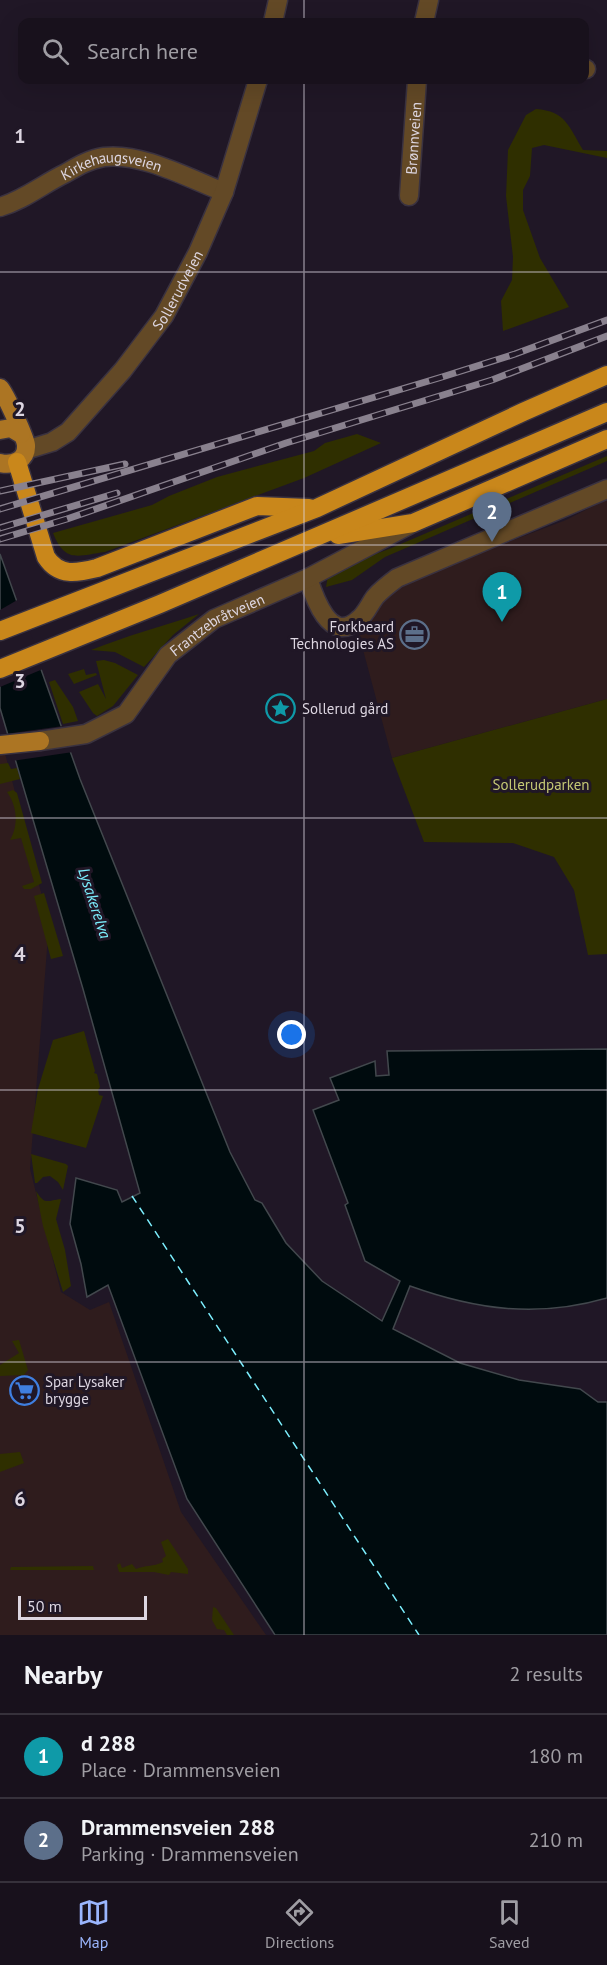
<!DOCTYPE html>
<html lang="en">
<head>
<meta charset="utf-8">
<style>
	body { margin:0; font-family:"PT Sans",sans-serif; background:#251f29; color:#f1f3f6 }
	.scale { position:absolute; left:18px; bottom:15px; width:129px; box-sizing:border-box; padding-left:6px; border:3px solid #ddd6e1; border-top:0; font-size:16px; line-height:21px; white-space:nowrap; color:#ddd6e1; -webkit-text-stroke:4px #201726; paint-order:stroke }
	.you { position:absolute; left:292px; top:1035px; width:21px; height:21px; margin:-15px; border:4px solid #fff; border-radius:50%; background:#1a73e8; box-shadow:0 0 0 9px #1a73e833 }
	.badge { display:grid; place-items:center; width:39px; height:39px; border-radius:50%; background:#9ab5fd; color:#fff; font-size:20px; font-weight:700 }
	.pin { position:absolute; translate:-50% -50px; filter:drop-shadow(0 2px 3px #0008) }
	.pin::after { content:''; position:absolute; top:32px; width:21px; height:18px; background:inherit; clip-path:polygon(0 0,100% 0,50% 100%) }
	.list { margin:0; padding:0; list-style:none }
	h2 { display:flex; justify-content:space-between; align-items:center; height:78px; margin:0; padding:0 24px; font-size:26px }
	h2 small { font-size:20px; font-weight:400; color:#9f9da3 }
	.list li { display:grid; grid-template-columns:39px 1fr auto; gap:18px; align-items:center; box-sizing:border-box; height:84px; padding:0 24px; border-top:2px solid #36313b }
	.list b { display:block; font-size:22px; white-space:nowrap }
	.list p { margin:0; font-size:20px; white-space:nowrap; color:#9f9da3 }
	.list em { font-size:20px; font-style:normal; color:#9f9da3 }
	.icon { flex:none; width:33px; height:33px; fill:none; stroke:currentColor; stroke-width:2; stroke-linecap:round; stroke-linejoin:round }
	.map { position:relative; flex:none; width:607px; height:1635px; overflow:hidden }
	.search { position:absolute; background:#18111c; box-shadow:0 6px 24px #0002; left:18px; right:18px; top:18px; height:66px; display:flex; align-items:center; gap:15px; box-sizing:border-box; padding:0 21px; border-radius:12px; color:#9f9da3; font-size:22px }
	.sheet { height:246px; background:#18111c }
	nav { display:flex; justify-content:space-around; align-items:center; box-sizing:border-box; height:84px; border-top:2px solid #36313b; background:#18111c; font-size:16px; color:#9f9da3 }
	nav a { display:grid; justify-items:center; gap:3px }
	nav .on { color:#9ab5fd }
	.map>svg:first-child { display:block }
	.commercial { fill:#2f1c1d }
	.green { fill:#2f2f00 }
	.water { fill:#000b0e; stroke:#42484d; stroke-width:1.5 }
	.pier { fill:#201726 }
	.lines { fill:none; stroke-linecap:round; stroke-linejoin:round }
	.ferry { stroke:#7ceffe; stroke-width:1.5; stroke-dasharray:8 6; stroke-linecap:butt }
	.minor-casing { stroke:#3a3240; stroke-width:21 }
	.major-casing { stroke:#3a3240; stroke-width:21 }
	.highway-casing { stroke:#3a3240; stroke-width:21 }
	.minor { stroke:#634926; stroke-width:18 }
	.major { stroke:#ac7523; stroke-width:18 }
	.highway { stroke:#c9871b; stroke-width:18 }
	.rail-casing { stroke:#89818e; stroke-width:7 }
	.rail { stroke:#201726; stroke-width:4.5; stroke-dasharray:14; stroke-linecap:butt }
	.grid { fill:none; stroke:#ddd6e1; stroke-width:1.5; stroke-opacity:0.55 }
	.labels { text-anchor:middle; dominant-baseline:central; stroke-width:6; stroke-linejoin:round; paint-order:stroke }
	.street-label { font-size:15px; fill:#ddd6e1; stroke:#201726 }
	.poi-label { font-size:15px; fill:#ddd6e1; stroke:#201726; text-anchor:start }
	.park-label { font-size:15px; fill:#c4c774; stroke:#201726 }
	.water-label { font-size:16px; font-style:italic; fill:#7ceffe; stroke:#201726 }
	.grid-label { font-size:20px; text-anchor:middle; font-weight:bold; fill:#ddd6e1; stroke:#201726; stroke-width:6; stroke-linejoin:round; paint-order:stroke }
</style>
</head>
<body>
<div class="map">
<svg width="607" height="1635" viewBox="0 0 607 1635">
	<rect width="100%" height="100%" fill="#201726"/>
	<g class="commercial">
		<path d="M607,499V699L392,758L358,631L399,583L566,520Z"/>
		<path d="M0,734L49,923L30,1169L61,1292L90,1310L109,1302L181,1512L266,1635H0Z"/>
	</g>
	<g class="green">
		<path d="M536,109C566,111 569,127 583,150L607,151V158L544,145L532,148L530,176L523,190V210L540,258L569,307L503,331L501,301L512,280L513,257L506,196L508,150L526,115Z"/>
		<path d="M357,434L381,443L304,478L105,552C77,556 65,563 53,533L152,505L169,496L217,477L314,451L325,443Z"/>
		<path d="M607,456V461L385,557L352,580L326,587L328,576L352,563L389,549Z"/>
		<path d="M199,614L173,635L144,667L115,652L91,650C126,636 163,626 199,614Z"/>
		<path d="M104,660L115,663L138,675L113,706L97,716L93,713L79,692L98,684L106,699L96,661Z"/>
		<path d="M84,669L86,675L96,673L97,675L74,684L68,674Z"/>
		<path d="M55,680L73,707L78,721L63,724L49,682Z"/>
		<path d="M607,699V954L588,955L574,890L554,857L513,843L424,842L392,758Z"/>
		<path d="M8,763L11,769L17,768L20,779L0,784V764Z"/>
		<path d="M13,790L17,793L42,883L31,889H24L22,886L34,882L21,838L10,840C19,825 17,806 7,792Z"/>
		<path d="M44,893L63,956L51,959L34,896Z"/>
		<path d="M84,1031L95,1071L94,1073L97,1074L100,1087L98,1090L99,1095L103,1096L86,1148L31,1133L38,1089L53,1040Z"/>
		<path d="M31,1154L66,1164L68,1166L63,1190L58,1182L50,1176L43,1177L37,1183H35Z"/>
		<path d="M36,1191C45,1205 46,1201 61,1199L56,1219L65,1250L71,1286L63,1292L43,1226Z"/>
		<path d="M19,1340L28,1370L24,1375L0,1376V1365L19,1353L12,1341Z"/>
		<path d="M20,1452L24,1463L0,1472V1454Z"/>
		<path d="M168,1539L188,1569V1574L171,1572L169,1575L154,1572H119L117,1565L120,1563L122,1568L132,1564L136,1569C145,1565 153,1567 163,1562L162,1559L166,1556L161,1542Z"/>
		<path d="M93,1566L94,1570H10L11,1567Z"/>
		<path d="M213,1607L216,1608L234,1635H227L224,1630L217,1629L212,1620Z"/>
	</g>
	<path class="water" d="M0,554L80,779L230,1152L255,1200L262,1203L286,1243L322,1281L382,1321L400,1281L365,1261L345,1205L348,1203L313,1110L339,1100L330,1078L375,1061L376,1076L389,1075L387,1051L607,1049V1298C538,1318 477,1310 410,1286L393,1329L460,1363L519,1380L580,1389L598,1402H607V1635H275L187,1499L108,1285L87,1297L81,1264L70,1224L76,1178L117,1190L122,1202L140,1193L83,989L0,708Z"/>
	<g class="pier">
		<path d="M19,599L43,669L0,687V610Z"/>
		<path d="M63,726L73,752L12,761L5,734Z"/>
	</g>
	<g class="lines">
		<path class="ferry" d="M132,1196L419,1635"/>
		<defs>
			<g id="minor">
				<path d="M273,22L278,0"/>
				<path d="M424,22L429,0"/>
				<path d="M584,69H586"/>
				<path id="s1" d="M409,196L417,80"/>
				<path id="s2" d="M0,207C24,200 43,184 66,173C78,166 90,159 104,157C141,152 190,179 224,192"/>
				<path id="s3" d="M26,450L52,442L68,432L123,370L164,316L198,252L224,192L258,80"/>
				<path d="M308,578C314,597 330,645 358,620C366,614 369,605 375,597C381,590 389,584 397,578L607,489"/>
				<path id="s4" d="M40,741L86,734L126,714L168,655L214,619L308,578L409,525"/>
			</g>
			<g id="major">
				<path d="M0,388C6,395 25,437 26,445C27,460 13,466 0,463"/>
				<path d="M0,430L11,428L21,434"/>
				<path d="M0,745L40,741"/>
			</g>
			<g id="highway">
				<path d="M17,462L46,557C59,577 77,573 97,568L257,506L309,508"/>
				<path d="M338,535L413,523L607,439"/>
				<path d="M0,631L317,508L523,412L607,375"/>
				<path d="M0,669L160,604L607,412"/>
			</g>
		</defs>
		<use href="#minor" class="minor-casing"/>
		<use href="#major" class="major-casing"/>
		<use href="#highway" class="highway-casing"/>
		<use href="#minor" class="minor"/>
		<use href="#major" class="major"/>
		<use href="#highway" class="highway"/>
		<defs>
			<g id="rail">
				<path d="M0,491L125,464"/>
				<path d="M0,509L442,377L515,354L607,320"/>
				<path d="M0,528L117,493"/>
				<path d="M0,539L67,519L286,443L492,380L607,336"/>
			</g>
		</defs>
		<use href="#rail" class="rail-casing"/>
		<use href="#rail" class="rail"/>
	</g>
	<path class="grid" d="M304,0V22M304,80V1635M0,272H607M0,545H607M0,818H607M0,1090H607M0,1362H607"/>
	<defs>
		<symbol id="office-ring" viewBox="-11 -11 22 22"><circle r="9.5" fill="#201726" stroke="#5c6f8a" stroke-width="1.5"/><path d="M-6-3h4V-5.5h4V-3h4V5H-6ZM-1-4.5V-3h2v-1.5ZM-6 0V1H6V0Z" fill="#5c6f8a"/></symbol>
		<symbol id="sight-ring" viewBox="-11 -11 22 22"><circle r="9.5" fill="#201726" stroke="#0f9aa8" stroke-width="1.5"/><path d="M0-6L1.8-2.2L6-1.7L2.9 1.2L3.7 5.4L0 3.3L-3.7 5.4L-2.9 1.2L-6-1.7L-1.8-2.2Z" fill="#0f9aa8"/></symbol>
		<symbol id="supermarket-ring" viewBox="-11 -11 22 22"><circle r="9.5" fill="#201726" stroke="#3f7fe0" stroke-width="1.5"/><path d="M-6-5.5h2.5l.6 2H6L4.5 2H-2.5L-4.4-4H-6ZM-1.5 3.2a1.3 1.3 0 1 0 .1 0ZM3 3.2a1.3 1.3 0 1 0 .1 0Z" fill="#3f7fe0"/></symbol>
	</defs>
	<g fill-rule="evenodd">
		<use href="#office-ring" x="398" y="618" width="33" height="33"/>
		<use href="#sight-ring" x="264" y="692" width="33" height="33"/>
		<use href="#supermarket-ring" x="8" y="1374" width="33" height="33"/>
	</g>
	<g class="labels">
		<g class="street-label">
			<text stroke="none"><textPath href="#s1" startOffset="58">Brønnveien</textPath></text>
			<text stroke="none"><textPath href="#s2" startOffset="122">Kirkehaugsveien</textPath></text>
			<text stroke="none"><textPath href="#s3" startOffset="226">Sollerudveien</textPath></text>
			<text stroke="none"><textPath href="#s4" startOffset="222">Frantzebråtveien</textPath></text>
		</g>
		<g class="poi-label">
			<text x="394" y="626" text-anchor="end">Forkbeard<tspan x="394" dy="17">Technologies AS</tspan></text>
			<text x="302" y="708">Sollerud gård</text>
			<text x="45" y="1381">Spar Lysaker<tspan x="45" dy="17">brygge</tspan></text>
		</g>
		<g class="park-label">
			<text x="541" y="784">Sollerudparken</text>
		</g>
		<g class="water-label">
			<text transform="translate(95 903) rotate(72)">Lysakerelva</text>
		</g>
	</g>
	<g class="grid-label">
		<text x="20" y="143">1</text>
		<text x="20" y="416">2</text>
		<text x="20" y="688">3</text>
		<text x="20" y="961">4</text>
		<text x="20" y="1233">5</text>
		<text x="20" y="1506">6</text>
	</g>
</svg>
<div class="scale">50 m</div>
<div class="you"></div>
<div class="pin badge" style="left:502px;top:622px;background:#0f9aa8">1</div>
<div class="pin badge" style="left:492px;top:542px;background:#5c6f8a">2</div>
<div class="search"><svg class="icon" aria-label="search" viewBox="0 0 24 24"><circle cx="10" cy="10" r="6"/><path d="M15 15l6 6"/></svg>Search here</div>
</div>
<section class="sheet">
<h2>Nearby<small>2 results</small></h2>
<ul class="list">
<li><span class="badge" style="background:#0f9aa8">1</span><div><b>d 288</b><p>Place · Drammensveien</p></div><em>180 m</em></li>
<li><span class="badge" style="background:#5c6f8a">2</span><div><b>Drammensveien 288</b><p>Parking · Drammensveien</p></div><em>210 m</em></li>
</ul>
</section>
<nav>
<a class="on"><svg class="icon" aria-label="map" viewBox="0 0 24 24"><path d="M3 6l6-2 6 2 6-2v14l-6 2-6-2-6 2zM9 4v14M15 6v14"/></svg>Map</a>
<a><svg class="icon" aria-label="directions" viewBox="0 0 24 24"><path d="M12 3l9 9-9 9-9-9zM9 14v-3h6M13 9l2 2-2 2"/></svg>Directions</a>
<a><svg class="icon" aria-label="saved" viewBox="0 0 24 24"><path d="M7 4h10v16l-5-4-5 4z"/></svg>Saved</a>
</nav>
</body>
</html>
